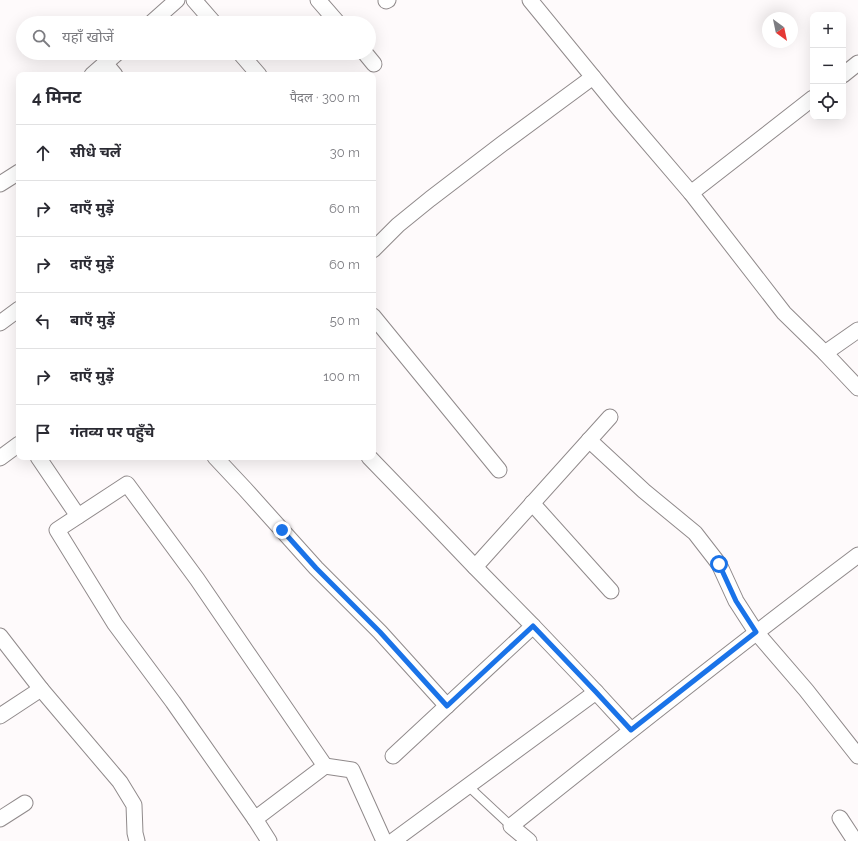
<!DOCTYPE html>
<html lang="hi">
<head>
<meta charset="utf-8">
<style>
	body { margin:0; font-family:Raleway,"Noto Sans Devanagari",sans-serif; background:#f2f2f3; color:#2b2b33 }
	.controls { position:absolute; right:12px; top:12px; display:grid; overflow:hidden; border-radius:8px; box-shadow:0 4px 16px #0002 }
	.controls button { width:36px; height:36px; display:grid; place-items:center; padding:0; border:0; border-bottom:1px solid #e1e1e2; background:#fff; color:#2b2b33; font:20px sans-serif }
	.compass { position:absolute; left:762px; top:12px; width:36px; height:36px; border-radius:50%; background:#fff; box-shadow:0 4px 16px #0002; rotate:147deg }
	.stop { position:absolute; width:12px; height:12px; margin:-9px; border:3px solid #1a73e8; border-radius:50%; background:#fff }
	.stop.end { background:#1a73e8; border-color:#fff; box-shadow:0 1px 4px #0008 }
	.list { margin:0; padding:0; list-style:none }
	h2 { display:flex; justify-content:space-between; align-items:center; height:52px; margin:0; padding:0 16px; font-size:17px }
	h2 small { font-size:13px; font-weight:400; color:#7c7c81 }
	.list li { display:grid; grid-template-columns:26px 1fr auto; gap:12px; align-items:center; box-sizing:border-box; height:56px; padding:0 16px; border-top:1px solid #e1e1e2 }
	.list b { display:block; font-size:15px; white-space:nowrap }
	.list em { font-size:13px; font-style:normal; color:#7c7c81 }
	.icon { flex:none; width:22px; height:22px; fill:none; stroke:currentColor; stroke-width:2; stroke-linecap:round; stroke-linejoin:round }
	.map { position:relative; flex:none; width:858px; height:841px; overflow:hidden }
	.search { position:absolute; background:#fff; box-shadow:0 4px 16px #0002; left:16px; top:16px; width:360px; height:44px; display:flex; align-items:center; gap:10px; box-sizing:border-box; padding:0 14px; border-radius:22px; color:#7c7c81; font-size:15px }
	.panel { position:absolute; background:#fff; box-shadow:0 4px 16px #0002; left:16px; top:72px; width:360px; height:388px; border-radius:8px }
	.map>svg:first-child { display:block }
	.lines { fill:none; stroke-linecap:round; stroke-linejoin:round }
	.service-casing { stroke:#908a8b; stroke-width:10 }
	.minor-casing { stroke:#908a8b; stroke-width:17 }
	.service { stroke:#fff; stroke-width:8 }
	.minor { stroke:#fff; stroke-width:15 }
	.route { stroke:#1a73e8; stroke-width:5 }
</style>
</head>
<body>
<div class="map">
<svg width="858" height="841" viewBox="0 0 858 841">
	<rect width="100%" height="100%" fill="#fefafb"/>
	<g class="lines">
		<defs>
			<path id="service" d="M468,786L511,826"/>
			<g id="minor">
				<path d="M194,0L214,23"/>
				<path d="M318,0L338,23"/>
				<path d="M530,0L620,110L691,193L784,313L825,353L858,388"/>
				<path d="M386,1L388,0"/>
				<path d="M151,23L177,0"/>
				<path d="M240,53L259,75"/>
				<path d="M365,53L374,64"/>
				<path d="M105,63L115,75"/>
				<path d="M92,75L117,53"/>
				<path d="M843,75L858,63"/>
				<path d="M0,184L19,172"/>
				<path d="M691,193L813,98"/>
				<path d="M373,250L398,225L430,199L502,144L593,77"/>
				<path d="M373,316L499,470"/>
				<path d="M0,323L19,309"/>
				<path d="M825,353L858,330"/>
				<path d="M589,440L644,491L695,533L719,564L736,601L756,632L806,690L858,756"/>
				<path d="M38,457L78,516"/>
				<path d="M215,457L245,489L316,568L380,632L447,706"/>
				<path d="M369,457L431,521L475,567L533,626L393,756"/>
				<path d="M0,458L19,444"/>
				<path d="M127,484L197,579L325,766L255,819L173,702L115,624L57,530Z"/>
				<path d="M532,503L611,591"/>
				<path d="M475,567L610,417"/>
				<path d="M533,626L596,692L631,730"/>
				<path d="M0,636L41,689L0,716"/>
				<path d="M41,689L120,782L134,805L135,833L137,841"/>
				<path d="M325,766L352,770L384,841"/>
				<path d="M840,818L855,841"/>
				<path d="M0,819L25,803"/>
				<path d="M255,819L269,841"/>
				<path d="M393,841L596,692"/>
				<path d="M529,841L511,826C626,734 741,643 858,555"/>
			</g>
		</defs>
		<use href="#service" class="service-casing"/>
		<use href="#minor" class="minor-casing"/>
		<use href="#service" class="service"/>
		<use href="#minor" class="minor"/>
	</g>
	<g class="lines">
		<path class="route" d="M282,530L316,568L380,632L447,706L533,626L596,692L631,730L756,632L736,601L719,564"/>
	</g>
</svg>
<div class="controls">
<button>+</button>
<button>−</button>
<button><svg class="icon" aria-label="locate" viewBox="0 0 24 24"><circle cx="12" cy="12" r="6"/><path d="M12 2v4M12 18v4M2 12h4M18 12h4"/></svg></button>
</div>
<svg class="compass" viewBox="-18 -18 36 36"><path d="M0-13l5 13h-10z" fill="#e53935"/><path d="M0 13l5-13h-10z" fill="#7c7c81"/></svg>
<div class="stop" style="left:719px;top:564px"></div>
<div class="stop end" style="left:282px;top:530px"></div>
<div class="search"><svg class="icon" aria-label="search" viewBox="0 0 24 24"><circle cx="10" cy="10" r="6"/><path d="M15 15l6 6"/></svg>यहाँ खोजें</div>
<section class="panel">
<h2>4 मिनट<small>पैदल · 300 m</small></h2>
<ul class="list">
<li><svg class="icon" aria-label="ahead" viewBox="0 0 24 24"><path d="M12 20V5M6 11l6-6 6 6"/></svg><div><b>सीधे चलें</b></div><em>30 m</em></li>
<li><svg class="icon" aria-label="right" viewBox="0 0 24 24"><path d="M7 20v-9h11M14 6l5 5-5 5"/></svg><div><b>दाएँ मुड़ें</b></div><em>60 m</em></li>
<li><svg class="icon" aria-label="right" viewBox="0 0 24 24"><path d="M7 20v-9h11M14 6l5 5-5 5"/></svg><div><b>दाएँ मुड़ें</b></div><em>60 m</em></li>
<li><svg class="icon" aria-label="left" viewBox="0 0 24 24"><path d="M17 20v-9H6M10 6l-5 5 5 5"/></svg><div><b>बाएँ मुड़ें</b></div><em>50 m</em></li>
<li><svg class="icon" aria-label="right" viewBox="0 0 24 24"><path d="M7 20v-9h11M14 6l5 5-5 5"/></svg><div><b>दाएँ मुड़ें</b></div><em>100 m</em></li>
<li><svg class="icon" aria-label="arrive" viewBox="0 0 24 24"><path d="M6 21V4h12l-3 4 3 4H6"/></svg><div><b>गंतव्य पर पहुँचे</b></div></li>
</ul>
</section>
</div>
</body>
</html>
